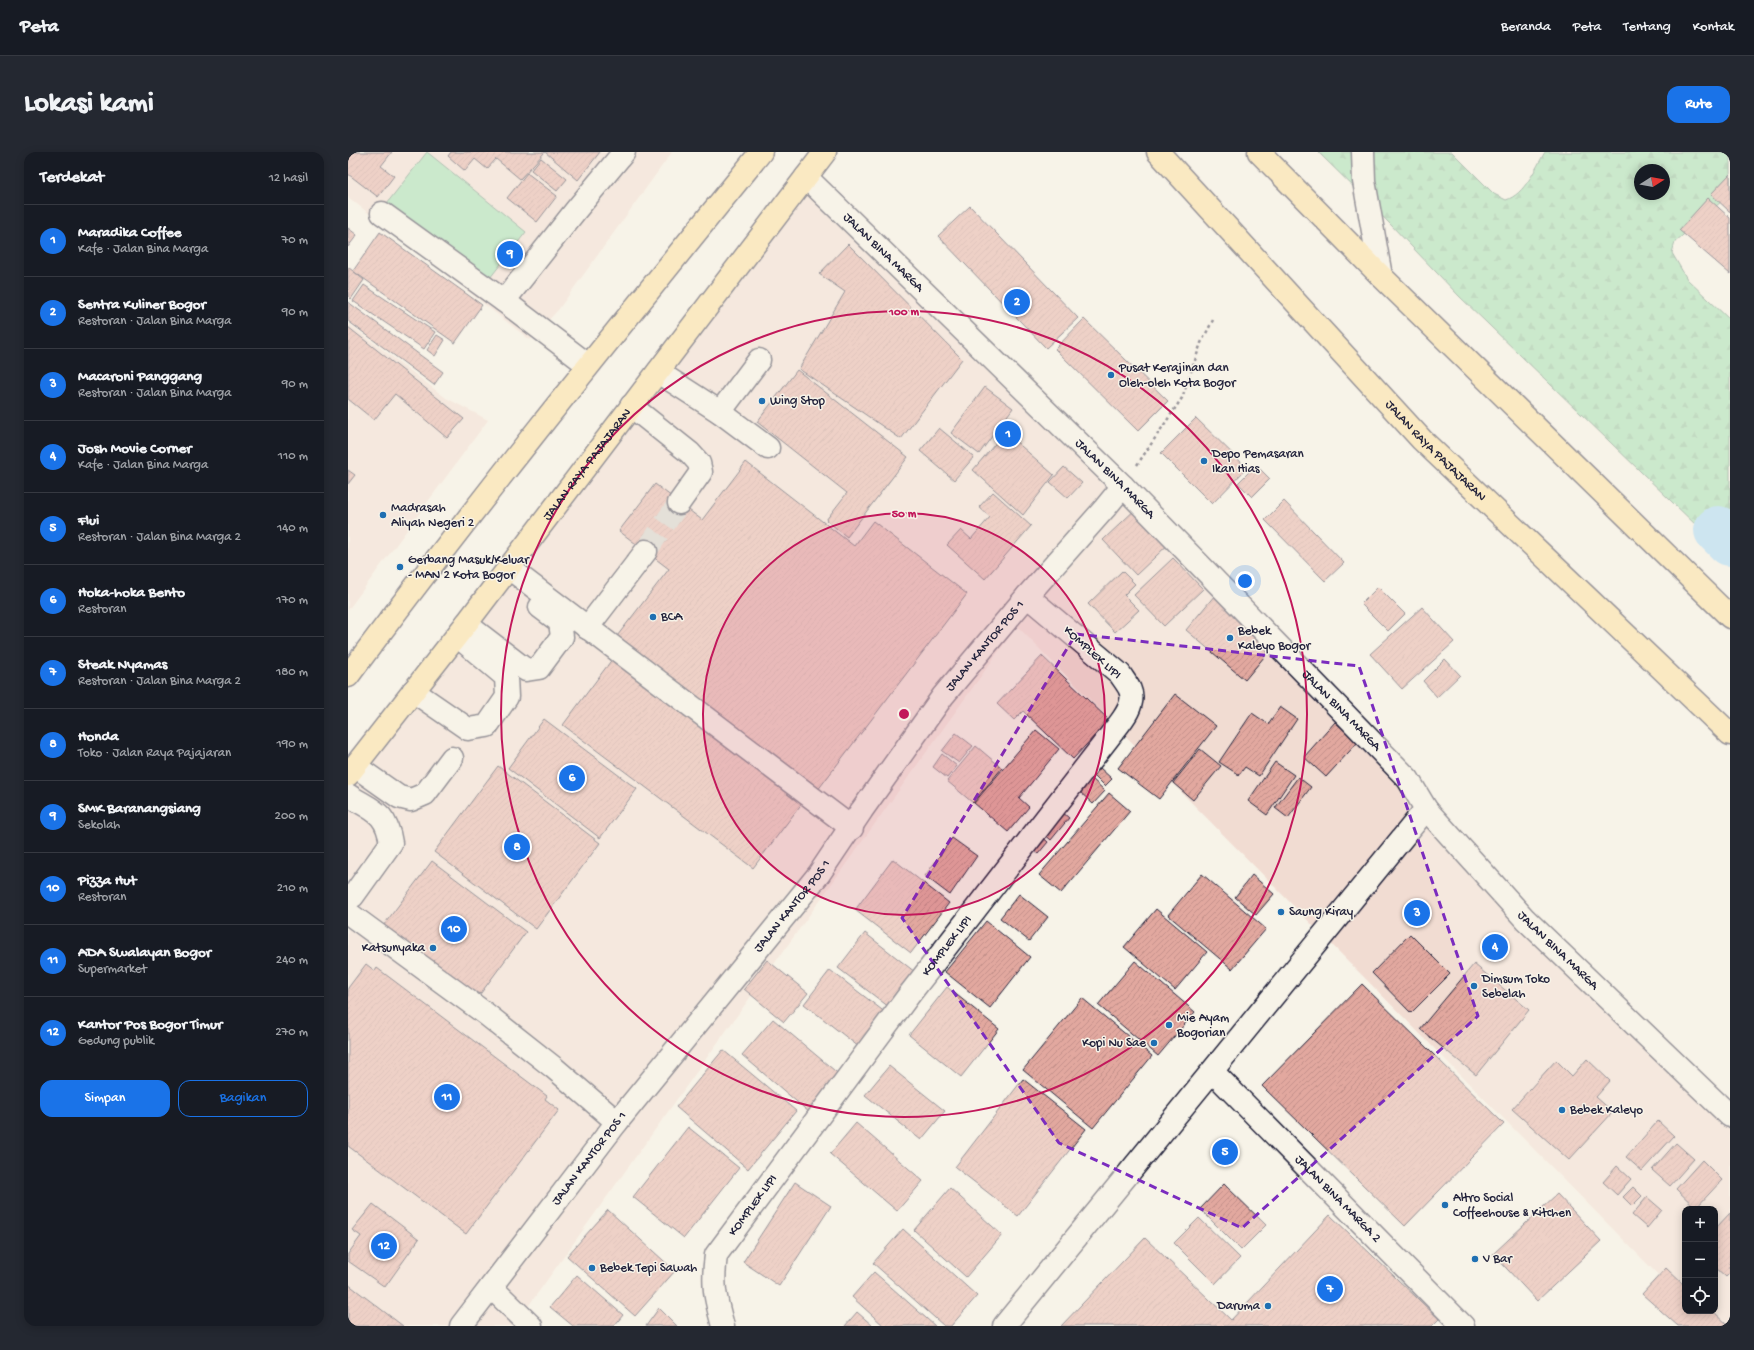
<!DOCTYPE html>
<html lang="id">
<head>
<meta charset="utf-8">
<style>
	body { margin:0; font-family:"Gochi Hand",sans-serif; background:#242831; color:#f1f3f6 }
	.controls { position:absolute; right:12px; bottom:12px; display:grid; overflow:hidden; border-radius:8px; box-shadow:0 2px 10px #0003 }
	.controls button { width:36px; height:36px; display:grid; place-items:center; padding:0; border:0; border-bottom:1px solid #363941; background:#171b24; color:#f1f3f6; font:20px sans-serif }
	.compass { position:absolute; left:1286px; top:12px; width:36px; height:36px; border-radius:50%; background:#171b24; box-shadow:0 2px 10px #0003; rotate:79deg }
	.you { position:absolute; left:897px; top:429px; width:14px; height:14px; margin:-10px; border:3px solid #fff; border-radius:50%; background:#1a73e8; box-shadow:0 0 0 6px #1a73e833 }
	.badge { display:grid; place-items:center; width:26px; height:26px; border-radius:50%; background:#1a73e8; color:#fff; font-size:13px; font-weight:700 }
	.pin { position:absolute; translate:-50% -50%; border:2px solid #fff; box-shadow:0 1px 4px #0006 }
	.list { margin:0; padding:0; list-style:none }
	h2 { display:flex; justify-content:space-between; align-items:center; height:52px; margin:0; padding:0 16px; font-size:17px }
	h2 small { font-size:13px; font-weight:400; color:#9ea1a6 }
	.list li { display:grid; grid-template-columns:26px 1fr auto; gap:12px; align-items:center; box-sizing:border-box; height:72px; padding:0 16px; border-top:1px solid #363941 }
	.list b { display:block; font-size:15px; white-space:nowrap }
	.list p { margin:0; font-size:13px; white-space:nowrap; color:#9ea1a6 }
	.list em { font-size:13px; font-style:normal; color:#9ea1a6 }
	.actions { display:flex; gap:8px; padding:12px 16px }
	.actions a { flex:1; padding:9px 0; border:1px solid #1a73e8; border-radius:12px; text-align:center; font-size:14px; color:#1a73e8 }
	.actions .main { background:#1a73e8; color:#fff }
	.icon { flex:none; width:22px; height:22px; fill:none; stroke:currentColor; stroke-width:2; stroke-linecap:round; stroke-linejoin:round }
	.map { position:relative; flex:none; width:1382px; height:1174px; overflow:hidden; border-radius:12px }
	header { display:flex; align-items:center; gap:24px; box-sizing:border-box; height:56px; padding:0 20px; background:#171b24; border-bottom:1px solid #363941 }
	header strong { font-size:19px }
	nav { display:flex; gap:22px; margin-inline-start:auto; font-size:14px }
	.intro { display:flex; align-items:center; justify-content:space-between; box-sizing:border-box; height:96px; padding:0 24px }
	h1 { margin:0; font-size:28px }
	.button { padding:10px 18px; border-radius:12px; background:#1a73e8; color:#fff; font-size:14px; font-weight:700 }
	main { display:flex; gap:24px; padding:0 24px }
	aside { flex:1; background:#171b24; border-radius:12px; box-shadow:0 2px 10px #0003 }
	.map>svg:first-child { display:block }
	.built { fill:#f1dcd2 }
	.forest { fill:url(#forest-firs); stroke:#5c8073; fill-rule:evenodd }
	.green { fill:#96ddab; stroke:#5c8073 }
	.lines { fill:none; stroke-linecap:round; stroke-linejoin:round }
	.river { stroke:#99d5fa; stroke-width:48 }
	.building { fill:url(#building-hatch); stroke:#22223b }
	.minor-tunnel { stroke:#ccc9c5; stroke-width:22; stroke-dasharray:22 11; stroke-linecap:butt }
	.minor-casing { stroke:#22223b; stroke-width:25 }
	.highway-casing { stroke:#22223b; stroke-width:25 }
	.path { stroke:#22223b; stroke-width:2.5; stroke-dasharray:3 3; stroke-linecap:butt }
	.minor { stroke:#f7f3e8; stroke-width:22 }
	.highway { stroke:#fdde96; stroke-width:22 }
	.marked { fill:none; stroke:#7b2cbf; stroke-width:3; stroke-dasharray:8 5; stroke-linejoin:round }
	.ring { fill:none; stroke:#c2185b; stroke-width:2 }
	.poi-dot { fill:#1f6fb2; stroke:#f7f3e8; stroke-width:1.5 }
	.labels { text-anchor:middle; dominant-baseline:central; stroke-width:3; stroke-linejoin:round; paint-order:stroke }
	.street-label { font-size:13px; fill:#22223b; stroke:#f7f3e8 }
	.poi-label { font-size:13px; fill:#22223b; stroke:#f7f3e8; text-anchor:start }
	.centre { fill:#c2185b; stroke:#f7f3e8; stroke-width:2 }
	.ring-label { font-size:12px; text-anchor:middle; font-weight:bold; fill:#c2185b; stroke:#f7f3e8; stroke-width:3; stroke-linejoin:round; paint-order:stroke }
</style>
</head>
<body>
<header>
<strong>Peta</strong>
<nav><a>Beranda</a><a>Peta</a><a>Tentang</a><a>Kontak</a></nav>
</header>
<div class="intro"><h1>Lokasi kami</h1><a class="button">Rute</a></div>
<main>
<aside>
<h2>Terdekat<small>12 hasil</small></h2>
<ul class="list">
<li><span class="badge">1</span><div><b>Maradika Coffee</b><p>Kafe · Jalan Bina Marga</p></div><em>70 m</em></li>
<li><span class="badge">2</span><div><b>Sentra Kuliner Bogor</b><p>Restoran · Jalan Bina Marga</p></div><em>90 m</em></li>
<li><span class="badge">3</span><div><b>Macaroni Panggang</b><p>Restoran · Jalan Bina Marga</p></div><em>90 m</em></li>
<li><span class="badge">4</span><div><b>Josh Movie Corner</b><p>Kafe · Jalan Bina Marga</p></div><em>110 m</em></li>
<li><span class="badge">5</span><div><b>Flui</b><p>Restoran · Jalan Bina Marga 2</p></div><em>140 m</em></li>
<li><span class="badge">6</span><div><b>Hoka-hoka Bento</b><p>Restoran</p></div><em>170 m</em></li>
<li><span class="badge">7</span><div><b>Steak Nyamas</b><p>Restoran · Jalan Bina Marga 2</p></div><em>180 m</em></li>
<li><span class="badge">8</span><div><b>Honda</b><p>Toko · Jalan Raya Pajajaran</p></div><em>190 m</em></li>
<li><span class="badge">9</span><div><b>SMK Baranangsiang</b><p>Sekolah</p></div><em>200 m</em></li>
<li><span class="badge">10</span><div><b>Pizza Hut</b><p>Restoran</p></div><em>210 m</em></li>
<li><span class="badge">11</span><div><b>ADA Swalayan Bogor</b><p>Supermarket</p></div><em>240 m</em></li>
<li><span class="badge">12</span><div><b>Kantor Pos Bogor Timur</b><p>Gedung publik</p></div><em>270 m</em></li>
</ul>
<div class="actions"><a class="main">Simpan</a><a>Bagikan</a></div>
</aside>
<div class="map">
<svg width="1382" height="1174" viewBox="0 0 1382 1174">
	<defs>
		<pattern id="forest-firs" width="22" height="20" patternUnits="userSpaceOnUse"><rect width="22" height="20" fill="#96ddab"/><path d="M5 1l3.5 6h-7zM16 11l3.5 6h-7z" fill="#81bd94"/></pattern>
		<pattern id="building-hatch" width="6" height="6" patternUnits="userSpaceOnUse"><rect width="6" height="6" fill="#e2a89f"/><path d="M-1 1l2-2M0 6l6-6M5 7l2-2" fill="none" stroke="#c2908a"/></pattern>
	</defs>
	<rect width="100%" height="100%" fill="#f7f3e8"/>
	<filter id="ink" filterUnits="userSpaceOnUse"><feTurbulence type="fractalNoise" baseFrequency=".025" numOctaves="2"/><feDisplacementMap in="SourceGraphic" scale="8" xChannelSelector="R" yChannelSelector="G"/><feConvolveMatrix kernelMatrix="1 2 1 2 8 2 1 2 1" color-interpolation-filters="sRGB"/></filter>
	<g filter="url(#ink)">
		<g class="built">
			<path d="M0,0H324L210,158L182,188L0,45Z"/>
			<path d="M458,25L1382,968V1174H1361L1346,1159H1367V1057H1337V1150L669,474L166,1174H0V623Z"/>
			<path d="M0,171L98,246L140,268L0,458Z"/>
		</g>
		<path class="forest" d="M970,0H1104L1146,42L1158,48C1177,42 1187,17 1197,0H1382V42L1327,90L1324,101L1339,127L1382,168V406L1111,144L1019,48ZM1292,18H1316V42H1292Z"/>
		<path class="green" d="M79,0L178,80L138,131L39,51Z"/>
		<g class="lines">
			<path class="river" d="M1370,378L1382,390"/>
		</g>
		<g class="building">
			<path d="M0,0H44L33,14L46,24L30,45L0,22Z"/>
			<path d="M103,0H197L172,27L148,7L139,17L127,7L117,19L100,4Z"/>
			<path d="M197,0H252L230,28Z"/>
			<path d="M193,6L219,27L209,39L183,18Z"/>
			<path d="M179,21L209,44L189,70L159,46Z"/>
			<path d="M1382,22V60L1363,42Z"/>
			<path d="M1360,46L1382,66V122L1331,78Z"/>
			<path d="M622,54L730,166L698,196L590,84Z"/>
			<path d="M0,76L9,83L0,95Z"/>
			<path d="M32,80L134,153L107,191L5,119Z"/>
			<path d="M500,92L614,207L553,287L451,217L497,140L471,122Z"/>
			<path d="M0,115L16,128L3,147L0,144Z"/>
			<path d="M16,133L87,180L76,197L5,149Z"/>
			<path d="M0,150L95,220L86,233L0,169Z"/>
			<path d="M736,167L820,249L790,279L707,197Z"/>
			<path d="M0,175L116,267L99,286L47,242L26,268L0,247Z"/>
			<path d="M89,183L97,188L87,204L79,198Z"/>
			<path d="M449,218L560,305L499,385L478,368L499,341L409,270Z"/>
			<path d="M637,235L665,256L631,302L603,281Z"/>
			<path d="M848,266L899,316L864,352L813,301Z"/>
			<path d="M591,276L626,305L606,328L572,299Z"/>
			<path d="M657,280L706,323L675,363L625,318Z"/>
			<path d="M398,310L506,394L525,369L619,442L466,643L266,488L321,417L271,379L307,332L354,368Z"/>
			<path d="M908,313L922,327L904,345L890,331Z"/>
			<path d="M716,315L734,331L720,346L702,330Z"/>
			<path d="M0,318L7,323L0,332Z"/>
			<path d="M645,340L683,374L637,427L599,393L613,378L623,387L642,365L631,355Z"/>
			<path d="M936,349L996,411L977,429L917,368Z"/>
			<path d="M792,353L826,387L788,423L755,388Z"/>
			<path d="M825,406L855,437L816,474L786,443Z"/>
			<path d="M774,419L787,432L776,443L791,458L767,480L740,452Z"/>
			<path d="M1030,435L1057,462L1040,479L1013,452Z"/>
			<path d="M867,443L926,493L897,528L838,478Z"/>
			<path d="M1074,455L1106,490L1054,537L1022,502Z"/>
			<path d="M268,502L458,646L405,716L215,573Z"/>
			<path d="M694,504L761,568L725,607L675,559L666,568L649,552Z"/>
			<path d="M1097,507L1112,523L1089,545L1075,529Z"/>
			<path d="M827,542L868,574L811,647L770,616Z"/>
			<path d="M932,555L949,567L911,624L897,615L891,623L871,610L904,561L920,572Z"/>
			<path d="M196,567L289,637L252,686L160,616Z"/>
			<path d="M987,570L1010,590L978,625L956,605Z"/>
			<path d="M688,578L711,597L671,646L681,655L660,680L626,651Z"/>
			<path d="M608,581L625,594L611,611L594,599Z"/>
			<path d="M628,594L654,616L625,651L599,629Z"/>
			<path d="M852,597L873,614L845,648L825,631Z"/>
			<path d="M594,602L609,614L599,626L585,615Z"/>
			<path d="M927,610L946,623L919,663L900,649Z"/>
			<path d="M150,614L252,691L188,777L86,700Z"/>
			<path d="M751,615L764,627L757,634L745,622Z"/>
			<path d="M742,625L757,639L745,652L731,639Z"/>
			<path d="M950,625L963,635L940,666L927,656Z"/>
			<path d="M761,641L782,659L713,741L691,723Z"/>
			<path d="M713,659L721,666L703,688L695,681Z"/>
			<path d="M692,683L700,690L690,702L682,695Z"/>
			<path d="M604,686L629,704L602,743L577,724Z"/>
			<path d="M545,707L601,751L563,801L507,758Z"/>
			<path d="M84,709L178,780L130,845L35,774Z"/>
			<path d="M854,722L918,777L884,817L820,763Z"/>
			<path d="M904,723L926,742L908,763L887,745Z"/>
			<path d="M671,742L700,765L681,789L652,766Z"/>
			<path d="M808,757L859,800L827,838L776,795Z"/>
			<path d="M638,769L682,805L642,856L597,820Z"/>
			<path d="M517,781L567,820L541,855L490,816Z"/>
			<path d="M1062,782L1102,822L1063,861L1024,821Z"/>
			<path d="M419,808L460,841L436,870L396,837Z"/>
			<path d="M787,809L847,860L810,904L750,853Z"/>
			<path d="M18,812L27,819L29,816L199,944L197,947L211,958L118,1082L0,994V836Z"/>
			<path d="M1126,812L1181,858L1128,923L1072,877Z"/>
			<path d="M482,818L538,861L511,895L456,852Z"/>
			<path d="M1014,832L1156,972L1057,1074L914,934Z"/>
			<path d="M599,835L651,877L613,925L561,883Z"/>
			<path d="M734,846L804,904L745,976L675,918Z"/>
			<path d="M425,867L493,924L462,961L394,903Z"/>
			<path d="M375,898L448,959L400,1017L328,955Z"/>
			<path d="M1239,907L1262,929L1248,945L1265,960L1221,1008L1164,957L1208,908L1224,924Z"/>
			<path d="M541,914L597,959L573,988L517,943Z"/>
			<path d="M675,927L738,977L670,1064L607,1015Z"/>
			<path d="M1310,969L1326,984L1294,1019L1278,1005Z"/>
			<path d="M508,971L575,1029L549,1059L482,1002Z"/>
			<path d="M340,975L391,1016L336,1086L285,1045Z"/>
			<path d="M1328,991L1346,1007L1322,1034L1304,1018Z"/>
			<path d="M1354,1008L1374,1028L1348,1056L1328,1037Z"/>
			<path d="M1269,1014L1283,1027L1269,1043L1255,1030Z"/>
			<path d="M447,1030L483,1054L431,1134L395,1110Z"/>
			<path d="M876,1032L918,1073L893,1098L852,1057Z"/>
			<path d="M1285,1035L1294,1044L1284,1054L1275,1045Z"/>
			<path d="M602,1036L654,1083L618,1125L566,1078Z"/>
			<path d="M1209,1042L1253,1089L1189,1149L1145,1102Z"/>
			<path d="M1299,1045L1314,1058L1299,1076L1284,1063Z"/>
			<path d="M25,1052L71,1087L37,1135L0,1109V1102L13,1084L4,1078Z"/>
			<path d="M260,1058L327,1119L287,1164L219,1104Z"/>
			<path d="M1382,1061V1121L1378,1125L1367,1115V1077Z"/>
			<path d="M982,1063L1091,1167L1084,1174H713L797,1086L883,1168Z"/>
			<path d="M851,1066L892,1106L867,1132L826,1091Z"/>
			<path d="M555,1077L629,1144L603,1174H596L525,1111Z"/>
			<path d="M1318,1116L1337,1134V1159H1365L1381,1174H1330L1294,1142Z"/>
			<path d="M526,1120L587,1174H536L504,1145Z"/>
			<path d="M229,1123L275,1163L266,1174H225L202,1155Z"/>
			<path d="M0,1132L55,1174H0Z"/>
			<path d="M311,1156L329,1174H298Z"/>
			<path d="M509,1160L525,1174H497Z"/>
		</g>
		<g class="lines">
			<path class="minor-tunnel" d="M298,399L331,351"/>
			<defs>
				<g id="minor">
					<path d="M1015,0L1016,29L1033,124"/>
					<path id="s1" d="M458,25L775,334L1060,627L1078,657L1177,767L1382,964"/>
					<path d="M34,61L156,149L228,58L276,0"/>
					<path d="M156,149L240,213"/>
					<path d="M310,220L372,260L420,296"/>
					<path d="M283,254L342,301L351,311L353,320L331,351"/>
					<path d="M372,260L411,208"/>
					<path d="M161,416L504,676"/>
					<path d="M118,472L178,518L191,516L214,485L212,470L192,455"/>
					<path d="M239,476L298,399"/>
					<path d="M65,539L120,577L139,574L159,545L158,525L113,487"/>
					<path d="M7,614L51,645L63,648L77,642L104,606"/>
					<path d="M0,643C25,659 38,659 43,691L5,744"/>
					<path d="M0,761L138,862L205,915L269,970"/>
					<path id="s2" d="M865,920L1115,1174"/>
					<path d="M143,1135L183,1174"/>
					<path id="s3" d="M113,1174L269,970L471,722L514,658L595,544L679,444L757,356L775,334"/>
					<path id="s4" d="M375,1174C367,1145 364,1133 368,1103L561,843L761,585C770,573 789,554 782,538C780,533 775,527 772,522L679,444"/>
					<path d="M656,1174L1078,657"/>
				</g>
				<g id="highway">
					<path id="s5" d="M810,0L1074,288L1382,582"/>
					<path d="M911,0L1033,124L1382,465"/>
					<path d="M0,524C133,345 273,173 413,0"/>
					<path id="s6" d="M0,623L118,472L477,0"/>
				</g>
			</defs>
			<use href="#minor" class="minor-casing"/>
			<use href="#highway" class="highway-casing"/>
			<path class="path" d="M789,313L834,246L853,191L865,168"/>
			<use href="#minor" class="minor"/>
			<use href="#highway" class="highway"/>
		</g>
	</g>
	<path d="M0 0H1382V1174H0ZM728,482L1011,514L1130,864L894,1076L711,991L554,766Z" fill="#f7f3e8" fill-opacity=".55" fill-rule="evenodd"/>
	<path class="marked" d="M728,482L1011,514L1130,864L894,1076L711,991L554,766Z"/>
	<circle cx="556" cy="562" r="201" fill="#c2185b" fill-opacity=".12"/>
	<g class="ring">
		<circle cx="556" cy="562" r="201"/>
		<circle cx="556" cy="562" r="403"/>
	</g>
	<g class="poi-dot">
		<circle cx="763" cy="223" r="4"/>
		<circle cx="414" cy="249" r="4"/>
		<circle cx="856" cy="309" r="4"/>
		<circle cx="35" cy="363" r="4"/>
		<circle cx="52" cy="415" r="4"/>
		<circle cx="305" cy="465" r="4"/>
		<circle cx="882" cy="486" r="4"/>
		<circle cx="933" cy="760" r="4"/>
		<circle cx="85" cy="796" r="4"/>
		<circle cx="1126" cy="834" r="4"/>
		<circle cx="821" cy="873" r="4"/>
		<circle cx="806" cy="891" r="4"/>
		<circle cx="1214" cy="958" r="4"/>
		<circle cx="1097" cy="1053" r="4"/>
		<circle cx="1127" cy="1107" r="4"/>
		<circle cx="244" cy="1116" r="4"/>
		<circle cx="920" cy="1154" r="4"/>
	</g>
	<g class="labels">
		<g class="street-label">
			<text stroke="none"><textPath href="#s1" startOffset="108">JALAN BINA MARGA</textPath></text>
			<text stroke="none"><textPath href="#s5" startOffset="408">JALAN RAYA PAJAJARAN</textPath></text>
			<text stroke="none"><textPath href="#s6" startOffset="392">JALAN RAYA PAJAJARAN</textPath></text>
			<text stroke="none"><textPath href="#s1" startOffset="432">JALAN BINA MARGA</textPath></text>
			<text stroke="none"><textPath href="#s3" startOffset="859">JALAN KANTOR POS 1</textPath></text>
			<text transform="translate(744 501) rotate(42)">KOMPLEK LIPI</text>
			<text stroke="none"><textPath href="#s1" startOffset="756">JALAN BINA MARGA</textPath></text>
			<text stroke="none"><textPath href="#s3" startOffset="535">JALAN KANTOR POS 1</textPath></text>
			<text stroke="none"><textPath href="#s4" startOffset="458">KOMPLEK LIPI</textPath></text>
			<text stroke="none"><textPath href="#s1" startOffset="1080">JALAN BINA MARGA</textPath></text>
			<text stroke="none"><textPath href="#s3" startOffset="211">JALAN KANTOR POS 1</textPath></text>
			<text stroke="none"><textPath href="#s2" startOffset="178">JALAN BINA MARGA 2</textPath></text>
			<text stroke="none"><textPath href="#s4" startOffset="134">KOMPLEK LIPI</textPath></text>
		</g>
		<g class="poi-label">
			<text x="771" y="216">Pusat Kerajinan dan<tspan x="771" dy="15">Oleh-oleh Kota Bogor</tspan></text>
			<text x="422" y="249">Wing Stop</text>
			<text x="864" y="302">Depo Pemasaran<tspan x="864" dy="15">Ikan Hias</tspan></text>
			<text x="43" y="356">Madrasah<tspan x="43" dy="15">Aliyah Negeri 2</tspan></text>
			<text x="60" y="408">Gerbang Masuk/Keluar<tspan x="60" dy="15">- MAN 2 Kota Bogor</tspan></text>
			<text x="313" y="465">BCA</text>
			<text x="890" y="479">Bebek<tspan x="890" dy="15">Kaleyo Bogor</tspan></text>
			<text x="941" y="760">Saung Kiray</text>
			<text x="77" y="796" text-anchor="end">Katsunyaka</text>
			<text x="1134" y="827">Dimsum Toko<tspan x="1134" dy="15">Sebelah</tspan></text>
			<text x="829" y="866">Mie Ayam<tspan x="829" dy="15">Bogorian</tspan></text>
			<text x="798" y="891" text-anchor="end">Kopi Nu Sae</text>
			<text x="1222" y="958">Bebek Kaleyo</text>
			<text x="1105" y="1046">Altro Social<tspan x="1105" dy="15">Coffeehouse &amp; Kitchen</tspan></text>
			<text x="1135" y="1107">V Bar</text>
			<text x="252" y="1116">Bebek Tepi Sawah</text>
			<text x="912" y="1154" text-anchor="end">Daruma</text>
		</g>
	</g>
	<circle cx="556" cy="562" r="6" class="centre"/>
	<g class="ring-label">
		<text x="556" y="163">100 m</text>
		<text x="556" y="365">50 m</text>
	</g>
</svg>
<div class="controls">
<button>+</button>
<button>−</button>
<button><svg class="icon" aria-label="locate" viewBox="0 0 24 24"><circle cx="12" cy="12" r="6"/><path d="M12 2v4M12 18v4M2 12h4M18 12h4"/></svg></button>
</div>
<svg class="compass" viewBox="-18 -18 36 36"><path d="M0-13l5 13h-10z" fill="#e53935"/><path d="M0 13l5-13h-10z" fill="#9ea1a6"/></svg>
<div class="you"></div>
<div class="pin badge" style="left:660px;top:282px">1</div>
<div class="pin badge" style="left:669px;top:150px">2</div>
<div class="pin badge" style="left:1069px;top:761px">3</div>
<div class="pin badge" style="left:1147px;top:795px">4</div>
<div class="pin badge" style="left:877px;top:1000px">5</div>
<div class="pin badge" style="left:224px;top:626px">6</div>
<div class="pin badge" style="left:982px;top:1137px">7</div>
<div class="pin badge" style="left:169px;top:695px">8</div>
<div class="pin badge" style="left:162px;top:102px">9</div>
<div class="pin badge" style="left:106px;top:777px">10</div>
<div class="pin badge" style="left:99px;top:945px">11</div>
<div class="pin badge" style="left:36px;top:1094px">12</div>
</div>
</main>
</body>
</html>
